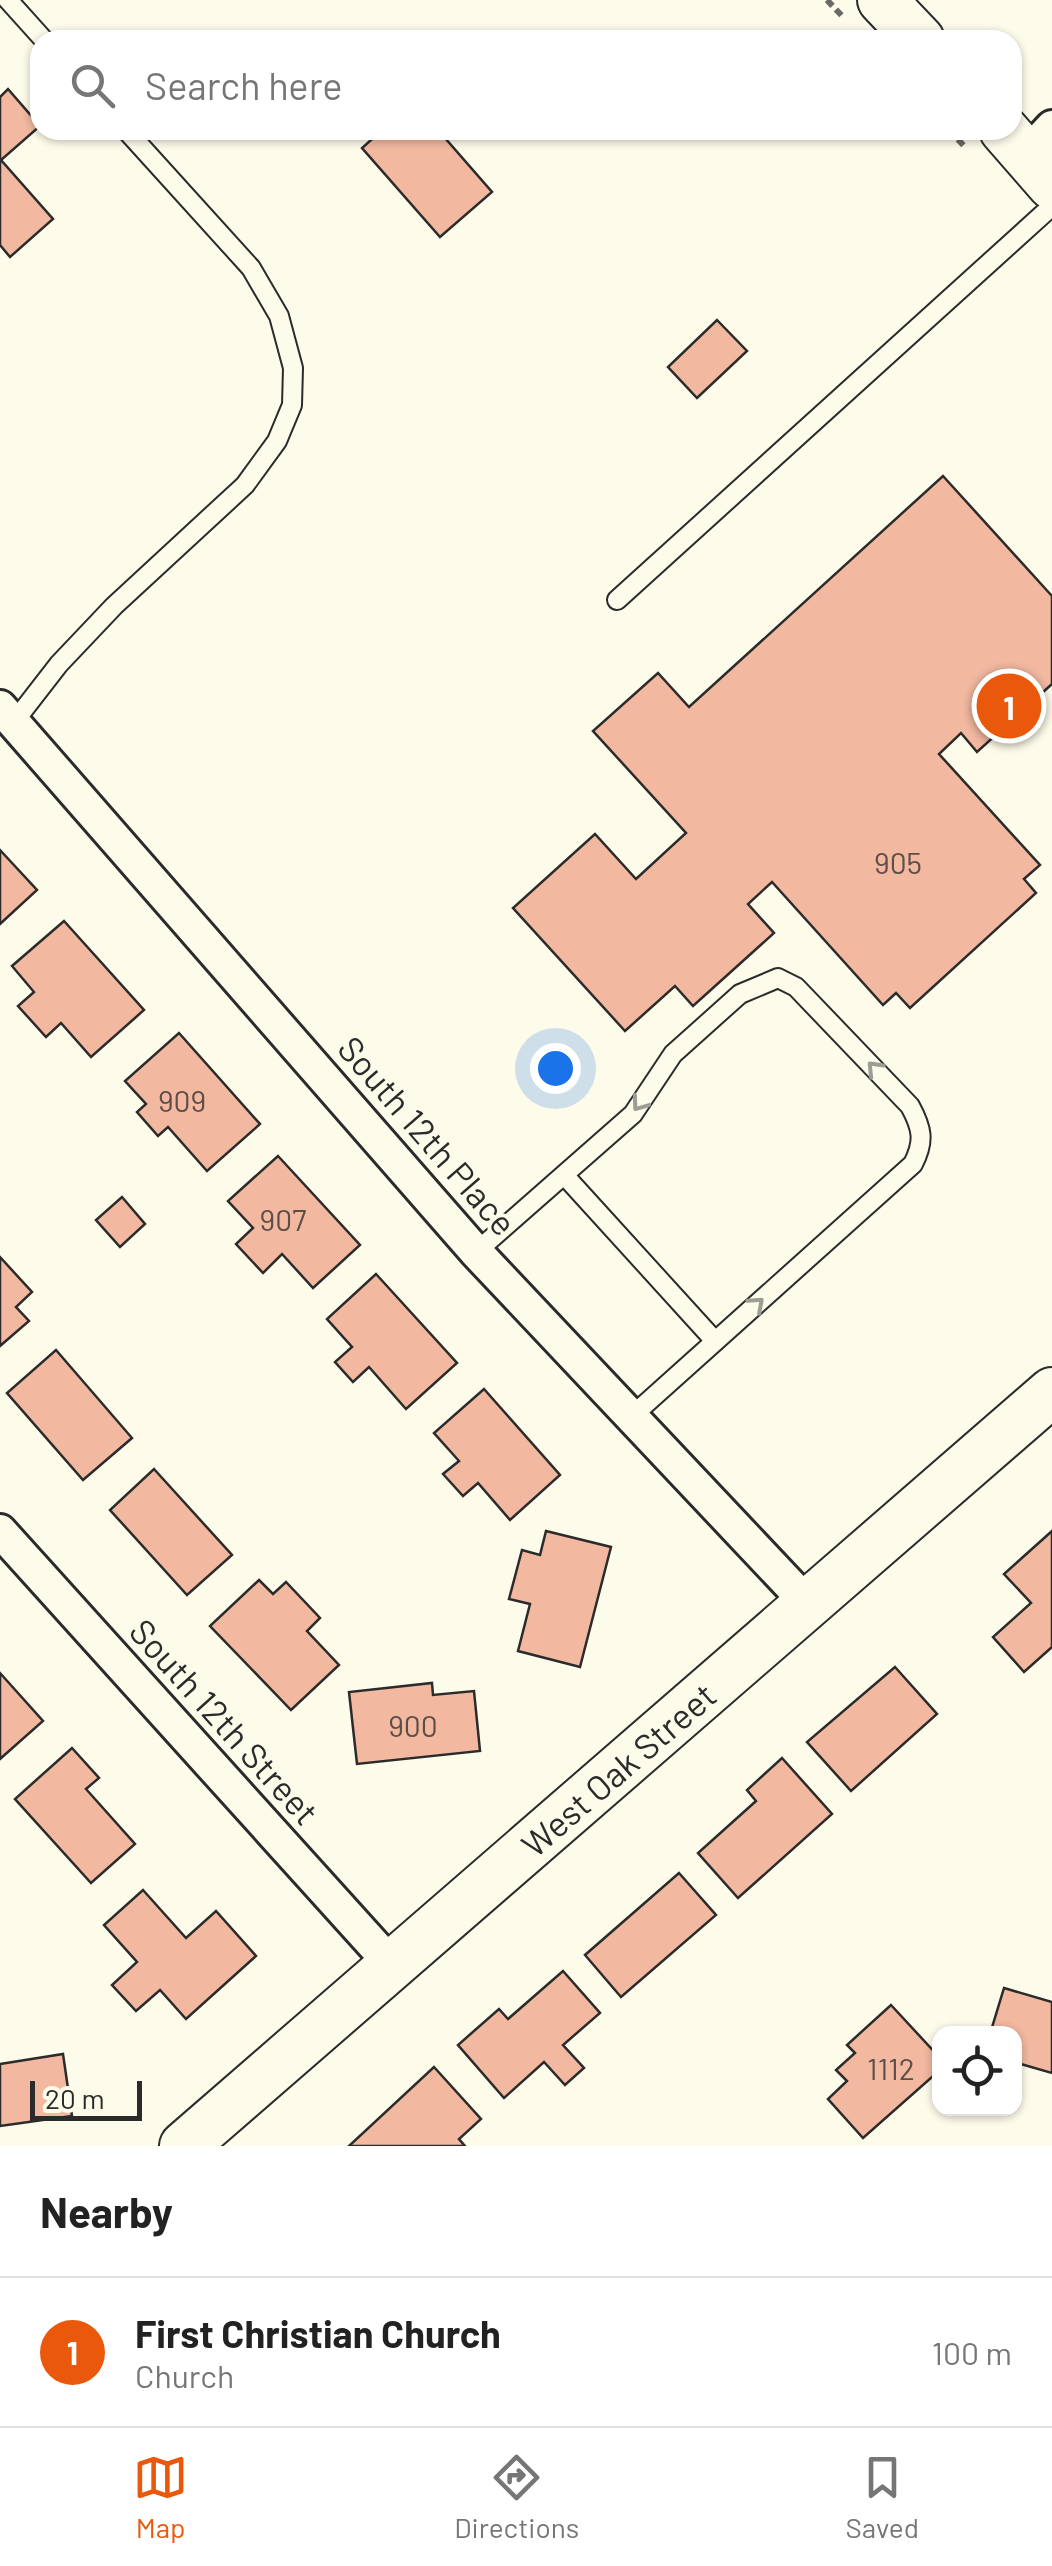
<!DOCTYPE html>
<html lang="en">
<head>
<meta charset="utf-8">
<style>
	body { margin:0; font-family:Barlow,sans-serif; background:#f2f2f2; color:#222 }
	.controls { position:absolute; right:30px; bottom:30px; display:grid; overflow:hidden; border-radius:20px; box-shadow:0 2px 8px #0004 }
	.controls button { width:90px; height:90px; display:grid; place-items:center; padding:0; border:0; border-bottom:2px solid #e0e0e0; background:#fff; color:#222; font:50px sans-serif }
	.scale { position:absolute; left:30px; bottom:25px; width:112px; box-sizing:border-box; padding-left:10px; border:5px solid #2b2b2b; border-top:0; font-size:28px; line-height:35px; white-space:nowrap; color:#2b2b2b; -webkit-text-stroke:8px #fdfbea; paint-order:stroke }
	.you { position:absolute; left:555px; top:1068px; width:35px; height:35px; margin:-25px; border:8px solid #fff; border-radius:50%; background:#1a73e8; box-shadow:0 0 0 15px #1a73e833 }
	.badge { display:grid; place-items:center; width:65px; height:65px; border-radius:50%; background:#ea580c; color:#fff; font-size:32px; font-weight:700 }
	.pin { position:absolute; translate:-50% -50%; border:5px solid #fff; box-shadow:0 2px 10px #0006 }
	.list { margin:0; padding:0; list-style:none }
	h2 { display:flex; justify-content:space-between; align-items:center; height:130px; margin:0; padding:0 40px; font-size:42px }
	h2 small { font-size:32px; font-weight:400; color:#767676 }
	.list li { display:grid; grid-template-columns:65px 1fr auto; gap:30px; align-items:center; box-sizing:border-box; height:150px; padding:0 40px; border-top:2px solid #e0e0e0 }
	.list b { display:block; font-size:38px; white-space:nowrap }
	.list p { margin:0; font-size:32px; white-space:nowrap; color:#767676 }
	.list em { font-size:32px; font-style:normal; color:#767676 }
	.icon { flex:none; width:55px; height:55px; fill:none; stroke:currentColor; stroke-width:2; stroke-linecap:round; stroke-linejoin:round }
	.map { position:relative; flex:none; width:1052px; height:2146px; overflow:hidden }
	.search { position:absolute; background:#fff; box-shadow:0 2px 8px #0004; left:30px; right:30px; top:30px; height:110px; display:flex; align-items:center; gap:25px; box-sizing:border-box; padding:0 35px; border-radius:30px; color:#767676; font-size:38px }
	.sheet { height:280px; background:#fff }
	nav { display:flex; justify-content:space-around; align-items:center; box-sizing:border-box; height:140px; border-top:2px solid #e0e0e0; background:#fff; font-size:28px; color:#767676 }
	nav a { display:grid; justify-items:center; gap:5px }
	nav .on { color:#ea580c }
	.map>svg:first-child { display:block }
	.building { fill:#f2b8a0; stroke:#2b2b2b; stroke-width:2.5 }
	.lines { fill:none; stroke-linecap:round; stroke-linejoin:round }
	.lane-casing { stroke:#2b2b2b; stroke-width:22 }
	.street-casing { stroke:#2b2b2b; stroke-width:38 }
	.secondary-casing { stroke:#2b2b2b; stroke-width:52 }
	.path { stroke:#6a6964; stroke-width:6; stroke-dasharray:8 5; stroke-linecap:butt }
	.lane { stroke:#fdfbea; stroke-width:18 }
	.street { stroke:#fdfbea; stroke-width:32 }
	.secondary { stroke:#fdfbea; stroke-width:48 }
	.oneway { stroke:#9e9d94 }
	.labels { text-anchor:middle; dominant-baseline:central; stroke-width:8; stroke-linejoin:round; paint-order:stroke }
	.number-label { font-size:30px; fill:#5d4e48 }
	.street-label { font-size:35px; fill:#2b2b2b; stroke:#fdfbea }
</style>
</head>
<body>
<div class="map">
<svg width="1052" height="2146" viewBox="0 0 1052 2146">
	<rect width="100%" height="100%" fill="#fdfbea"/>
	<g class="building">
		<path d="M8,89L40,126L1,160L53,219L10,257L0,245V97Z"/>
		<path d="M382,130H438L492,192L440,237L362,148Z"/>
		<path d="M717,320L747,351L697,398L668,367Z"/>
		<path d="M943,476L1052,596V684L977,752L961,733L939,754L1040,865L1024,879L1036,893L910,1008L896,993L883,1005L772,882L748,904L774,933L693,1006L675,986L625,1031L513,908L595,834L636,879L686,833L593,731L658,673L689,707Z"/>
		<path d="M0,850L37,890L0,924Z"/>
		<path d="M64,921L144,1010L91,1057L61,1023L46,1037L18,1006L34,992L12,966Z"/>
		<path d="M179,1033L260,1124L207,1171L168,1127L158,1136L137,1112L146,1104L125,1081Z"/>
		<path d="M278,1156L360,1245L313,1288L282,1254L263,1273L236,1244L253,1228L228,1201Z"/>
		<path d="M122,1197L145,1224L120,1247L96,1220Z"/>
		<path d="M0,1257L32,1292L16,1307L29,1321L0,1346Z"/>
		<path d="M376,1274L457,1363L406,1409L369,1367L353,1382L335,1362L352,1347L327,1319Z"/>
		<path d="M56,1350L132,1438L83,1480L7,1393Z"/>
		<path d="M484,1389L560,1475L510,1520L478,1483L463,1496L443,1474L459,1461L434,1433Z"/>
		<path d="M154,1469L232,1555L187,1595L110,1510Z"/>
		<path d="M546,1531L611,1547L580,1667L518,1651L530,1604L509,1599L522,1550L540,1555Z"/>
		<path d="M1052,1531V1647L1024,1672L993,1637L1031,1603L1004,1574Z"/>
		<path d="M259,1580L273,1594L286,1582L320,1618L307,1631L339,1665L291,1710L210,1626Z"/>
		<path d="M895,1667L937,1714L851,1791L807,1742Z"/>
		<path d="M0,1673L43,1721L0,1759Z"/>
		<path d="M432,1683L433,1695L474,1691L480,1751L357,1764L349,1692Z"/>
		<path d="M72,1748L99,1778L86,1789L135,1844L91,1883L15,1799Z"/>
		<path d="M782,1758L832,1814L738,1898L698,1853L756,1801L747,1790Z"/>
		<path d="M679,1873L716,1915L621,1997L585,1955Z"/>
		<path d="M143,1890L186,1938L216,1911L256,1956L186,2019L160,1990L136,2011L112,1985L137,1962L104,1925Z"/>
		<path d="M563,1971L600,2013L563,2045L584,2068L565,2085L544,2062L504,2098L458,2045L499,2009L508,2019Z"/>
		<path d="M1004,1988L1052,2002V2073L1014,2062V2034H990Z"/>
		<path d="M891,2005L940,2058V2070L863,2138L828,2099L847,2081L836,2070L855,2053L847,2045Z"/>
		<path d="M63,2054L72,2116L0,2126V2064Z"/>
		<path d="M434,2067L481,2119L459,2139L465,2146H349Z"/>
	</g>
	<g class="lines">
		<defs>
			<g id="lane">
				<path d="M8,0L44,40"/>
				<path d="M617,600L1052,206"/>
				<path d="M14,722L59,664L114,606L245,485L277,441L292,405L293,368L279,316L251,268L126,130"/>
				<path d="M565,1176L715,1341"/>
				<path d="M476,1252L633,1114L673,1054L740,994L778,978L796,987L910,1106C922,1128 925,1141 913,1164L632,1416"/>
			</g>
			<g id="street">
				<path d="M1027,154L1052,127"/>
				<path d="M0,707L476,1252L808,1604"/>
				<path d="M0,1531L391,1964"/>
			</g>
			<g id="secondary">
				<path d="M882,0L920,40"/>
				<path d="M1004,130L1052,185"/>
				<path d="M184,2146L1052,1392"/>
			</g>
		</defs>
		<use href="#lane" class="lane-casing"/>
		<use href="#street" class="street-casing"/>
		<use href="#secondary" class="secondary-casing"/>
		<g class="path">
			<path d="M827,0L844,18"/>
			<path d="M949,130L964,146"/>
		</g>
		<use href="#lane" class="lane"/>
		<use href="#street" class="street"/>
		<use href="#secondary" class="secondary"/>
	</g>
	<defs><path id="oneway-chevron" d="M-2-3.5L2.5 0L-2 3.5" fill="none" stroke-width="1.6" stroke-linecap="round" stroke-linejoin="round" transform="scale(2.5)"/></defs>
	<g class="oneway">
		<use href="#oneway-chevron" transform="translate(874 1068) rotate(-134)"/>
		<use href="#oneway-chevron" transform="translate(639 1104) rotate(126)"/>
		<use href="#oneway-chevron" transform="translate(757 1304) rotate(-42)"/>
	</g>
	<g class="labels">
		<g class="number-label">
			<text x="898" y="862">905</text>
			<text x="182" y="1100">909</text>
			<text x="283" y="1219">907</text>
			<text x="413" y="1725">900</text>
			<text x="891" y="2068">1112</text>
		</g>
		<g class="street-label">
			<text transform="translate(428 1135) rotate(49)">South 12th Place</text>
			<text transform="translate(225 1721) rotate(48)">South 12th Street</text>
			<text transform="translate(618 1769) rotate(-41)">West Oak Street</text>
		</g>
	</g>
</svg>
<div class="controls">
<button><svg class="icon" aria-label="locate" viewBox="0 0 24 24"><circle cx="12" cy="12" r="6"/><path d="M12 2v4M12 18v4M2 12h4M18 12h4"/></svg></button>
</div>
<div class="scale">20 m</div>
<div class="you"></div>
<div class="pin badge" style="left:1009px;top:706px">1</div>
<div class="search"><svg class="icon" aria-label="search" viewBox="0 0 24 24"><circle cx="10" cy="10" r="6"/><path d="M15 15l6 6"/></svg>Search here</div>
</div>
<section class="sheet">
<h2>Nearby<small></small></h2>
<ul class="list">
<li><span class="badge">1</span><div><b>First Christian Church</b><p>Church</p></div><em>100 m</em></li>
</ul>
</section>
<nav>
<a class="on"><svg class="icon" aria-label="map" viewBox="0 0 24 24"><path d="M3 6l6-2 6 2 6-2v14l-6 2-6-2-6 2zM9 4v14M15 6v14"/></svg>Map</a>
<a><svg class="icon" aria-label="directions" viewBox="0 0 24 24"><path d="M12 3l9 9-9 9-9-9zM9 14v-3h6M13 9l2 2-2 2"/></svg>Directions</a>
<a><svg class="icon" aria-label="saved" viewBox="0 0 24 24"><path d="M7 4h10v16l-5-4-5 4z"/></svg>Saved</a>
</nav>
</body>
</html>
